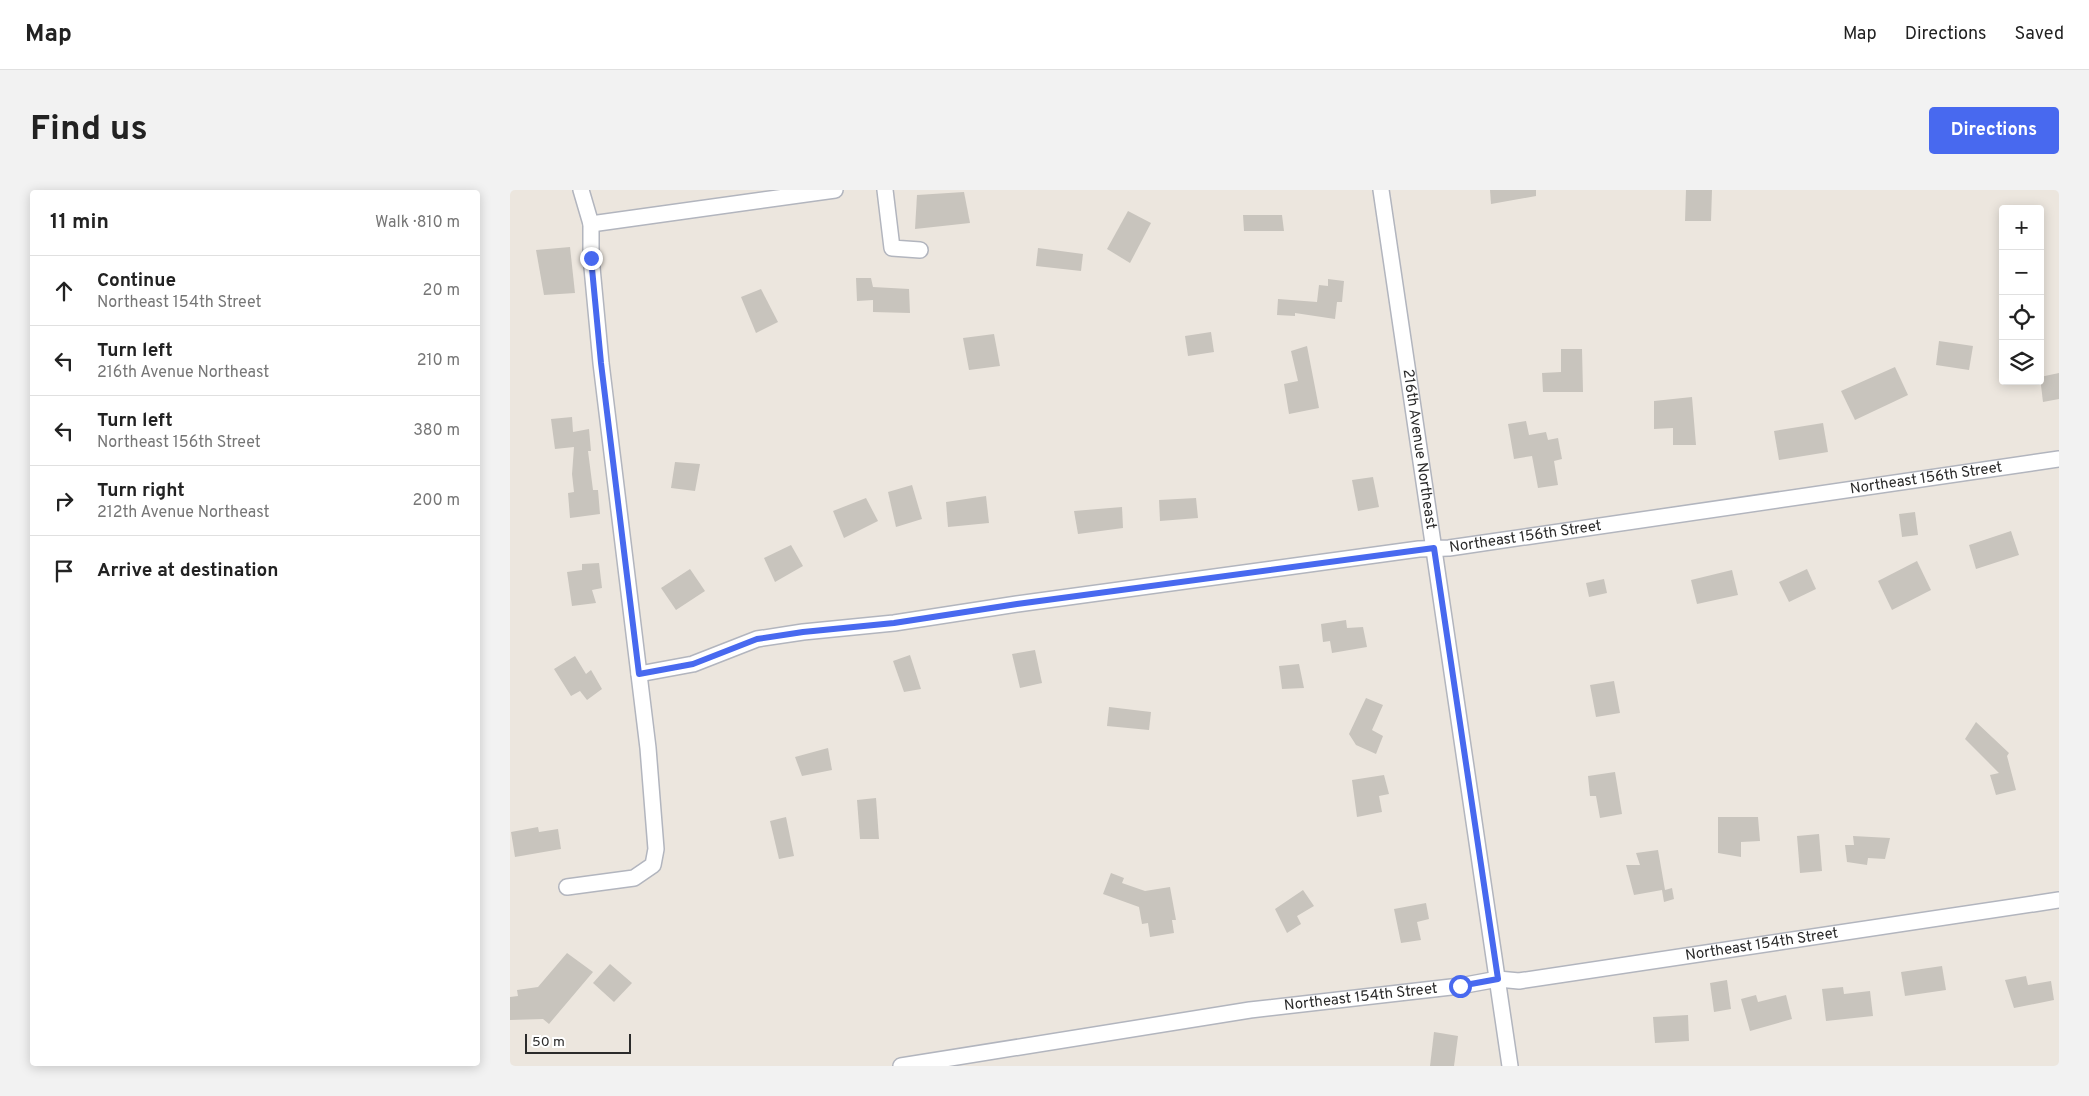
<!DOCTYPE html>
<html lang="en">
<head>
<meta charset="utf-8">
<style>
	body { margin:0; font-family:Overpass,sans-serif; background:#f2f2f2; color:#222 }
	.controls { position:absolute; right:15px; top:15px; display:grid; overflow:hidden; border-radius:5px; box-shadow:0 2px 12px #0003 }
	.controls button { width:45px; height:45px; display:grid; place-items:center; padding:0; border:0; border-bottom:1px solid #e0e0e0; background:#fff; color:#222; font:25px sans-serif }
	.scale { position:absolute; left:15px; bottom:12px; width:106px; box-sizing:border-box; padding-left:5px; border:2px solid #2b2b2b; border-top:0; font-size:14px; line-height:18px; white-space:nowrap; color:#2b2b2b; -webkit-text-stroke:4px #fff; paint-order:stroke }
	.stop { position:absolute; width:15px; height:15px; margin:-11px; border:4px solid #4869ef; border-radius:50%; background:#fff }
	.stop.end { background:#4869ef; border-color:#fff; box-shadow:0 1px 5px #0008 }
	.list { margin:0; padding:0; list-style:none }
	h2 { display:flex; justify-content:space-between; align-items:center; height:65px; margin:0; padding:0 20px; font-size:21px }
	h2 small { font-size:16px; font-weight:400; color:#767676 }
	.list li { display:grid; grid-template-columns:32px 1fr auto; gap:15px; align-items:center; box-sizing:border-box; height:70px; padding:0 20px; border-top:1px solid #e0e0e0 }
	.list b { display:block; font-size:19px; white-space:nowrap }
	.list p { margin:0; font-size:16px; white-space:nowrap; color:#767676 }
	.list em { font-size:16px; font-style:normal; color:#767676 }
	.icon { flex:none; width:28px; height:28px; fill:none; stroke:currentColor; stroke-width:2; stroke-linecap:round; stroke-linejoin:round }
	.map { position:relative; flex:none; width:1549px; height:876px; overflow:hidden; border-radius:5px }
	header { display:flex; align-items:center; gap:30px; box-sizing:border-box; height:70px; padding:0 25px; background:#fff; border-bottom:1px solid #e0e0e0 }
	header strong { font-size:24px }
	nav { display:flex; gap:28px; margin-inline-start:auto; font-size:18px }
	.intro { display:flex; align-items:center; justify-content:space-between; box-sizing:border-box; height:120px; padding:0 30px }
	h1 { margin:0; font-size:35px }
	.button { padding:12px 22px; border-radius:5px; background:#4869ef; color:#fff; font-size:18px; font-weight:700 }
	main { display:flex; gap:30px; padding:0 30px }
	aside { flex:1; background:#fff; border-radius:5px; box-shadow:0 2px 12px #0003 }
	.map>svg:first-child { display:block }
	.building { fill:#c8c4bd }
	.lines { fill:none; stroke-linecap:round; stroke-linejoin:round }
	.minor-casing { stroke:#b2b5be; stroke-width:18 }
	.minor { stroke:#fff; stroke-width:15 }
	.route { stroke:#4869ef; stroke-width:6 }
	.labels { text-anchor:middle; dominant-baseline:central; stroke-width:4; stroke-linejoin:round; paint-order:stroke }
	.street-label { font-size:15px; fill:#2b2b2b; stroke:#fff }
</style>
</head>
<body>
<header>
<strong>Map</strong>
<nav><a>Map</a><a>Directions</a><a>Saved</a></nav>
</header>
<div class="intro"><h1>Find us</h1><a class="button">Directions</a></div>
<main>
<aside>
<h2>11 min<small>Walk · 810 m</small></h2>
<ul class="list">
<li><svg class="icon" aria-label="ahead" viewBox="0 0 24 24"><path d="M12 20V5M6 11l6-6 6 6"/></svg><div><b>Continue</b><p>Northeast 154th Street</p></div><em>20 m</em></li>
<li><svg class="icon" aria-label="left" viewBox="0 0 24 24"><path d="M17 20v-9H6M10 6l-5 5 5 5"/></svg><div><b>Turn left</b><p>216th Avenue Northeast</p></div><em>210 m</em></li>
<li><svg class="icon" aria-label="left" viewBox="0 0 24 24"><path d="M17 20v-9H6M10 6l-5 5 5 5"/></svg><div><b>Turn left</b><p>Northeast 156th Street</p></div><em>380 m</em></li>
<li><svg class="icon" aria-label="right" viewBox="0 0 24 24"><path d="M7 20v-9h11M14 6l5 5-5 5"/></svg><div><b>Turn right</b><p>212th Avenue Northeast</p></div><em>200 m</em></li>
<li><svg class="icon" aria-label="arrive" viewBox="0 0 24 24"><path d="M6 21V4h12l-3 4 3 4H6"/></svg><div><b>Arrive at destination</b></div></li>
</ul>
</aside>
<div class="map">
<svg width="1549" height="876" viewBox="0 0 1549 876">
	<rect width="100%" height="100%" fill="#ece6de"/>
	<g class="building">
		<path d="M980,0H1026V6L981,14Z"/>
		<path d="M1176,0H1202L1201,31H1175Z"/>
		<path d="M454,2L460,33L405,39L407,5Z"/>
		<path d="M618,21L641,33L620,73L597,59Z"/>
		<path d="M733,25H772L774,41H734Z"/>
		<path d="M60,57L65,103L34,105L26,60Z"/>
		<path d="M528,58L573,64L571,81L526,76Z"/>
		<path d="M346,88H361L363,97L399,99L400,123L363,122V110L347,111Z"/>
		<path d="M818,89L834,91L832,112H827L825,129L785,123V126L767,125L768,109L807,112L809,95L818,96Z"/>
		<path d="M251,99L268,132L246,143L231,107Z"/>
		<path d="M701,142L704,162L678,166L675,146Z"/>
		<path d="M484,144L490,176L459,180L453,148Z"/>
		<path d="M1429,151L1463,156L1459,180L1426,175Z"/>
		<path d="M797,156L809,218L779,224L774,194L788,191L781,161Z"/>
		<path d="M1051,159H1072L1073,202H1033L1032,183L1051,182Z"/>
		<path d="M1385,177L1398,205L1345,230L1331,201Z"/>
		<path d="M1549,183V209L1533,212L1530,187Z"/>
		<path d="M1182,207L1186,255H1163V238L1144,239V211Z"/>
		<path d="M62,227L63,242L79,239L81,261H78L83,300H88L90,324L60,328L58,303L64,302L62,284L64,257L45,259L41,229Z"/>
		<path d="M1016,231L1019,245L1036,242L1038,250L1048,248L1052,269L1044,271L1048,295L1028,298L1022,266L1004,269L998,234Z"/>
		<path d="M1313,233L1318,262L1269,270L1264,241Z"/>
		<path d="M165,272L190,274L185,301L161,298Z"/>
		<path d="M863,287L869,317L848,321L842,290Z"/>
		<path d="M402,295L412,329L386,337L378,302Z"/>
		<path d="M476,306L479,333L438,337L436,312Z"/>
		<path d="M356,308L368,331L334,348L323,321Z"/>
		<path d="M686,308L688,328L650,331L649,310Z"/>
		<path d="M612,317L613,338L568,344L564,321Z"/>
		<path d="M1405,322L1408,345L1392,347L1389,324Z"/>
		<path d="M1501,341L1509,365L1466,379L1459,355Z"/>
		<path d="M281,355L293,376L265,392L254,368Z"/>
		<path d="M1407,371L1421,400L1382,420L1368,391Z"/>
		<path d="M89,373L92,398L82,400L86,413L62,416L57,382L72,380V374Z"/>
		<path d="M180,379L195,401L166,420L151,398Z"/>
		<path d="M1297,379L1306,399L1279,412L1269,392Z"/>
		<path d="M1222,380L1228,405L1187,414L1181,390Z"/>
		<path d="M1094,389L1097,403L1079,407L1076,393Z"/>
		<path d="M836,430L837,438L853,437L857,457L822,463L820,451L813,452L811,434Z"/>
		<path d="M525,460L532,493L510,498L502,464Z"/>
		<path d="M400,465L411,499L394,502L383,471Z"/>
		<path d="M65,466L76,484L81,480L92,499L77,510L70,501L61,506L44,479Z"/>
		<path d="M789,474L794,498L772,499L769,476Z"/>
		<path d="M1104,491L1110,523L1086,527L1080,495Z"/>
		<path d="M856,508L873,515L862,540L873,546L866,564L846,555L839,544Z"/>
		<path d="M599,517L641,522L639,540L597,536Z"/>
		<path d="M1466,532L1499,563L1497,566L1506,600L1486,605L1480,585L1489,583L1455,549Z"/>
		<path d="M318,558L322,580L292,586L285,567Z"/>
		<path d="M1105,582L1112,624L1090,628L1086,606H1080L1078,586Z"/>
		<path d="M874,585L879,604L869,606L872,622L847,627L842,590Z"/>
		<path d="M366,608L369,649H350L347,610Z"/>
		<path d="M276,627L284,666L269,669L260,631Z"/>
		<path d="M1208,627H1248L1250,651L1231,652V667L1208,663Z"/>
		<path d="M28,637L29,642L48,639L51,659L5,667L1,642Z"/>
		<path d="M1309,644L1312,681L1290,683L1287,646Z"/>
		<path d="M1343,646L1380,648L1375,669L1358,668L1357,675L1337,672L1335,655H1344Z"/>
		<path d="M1148,660L1155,700L1162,698L1164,709L1154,712L1152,700L1124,705L1116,675H1130L1126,663Z"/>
		<path d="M601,683L614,688L612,693L635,701L660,697L666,730H662L664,743L640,747L638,733L632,734L629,717L593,704Z"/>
		<path d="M793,700L804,716L787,726L791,734L777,743L765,719Z"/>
		<path d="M916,713L919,729L907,732L911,750L891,753L884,719Z"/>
		<path d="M57,763L83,782L39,834L33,829L0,830V807L8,806L7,800L28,797Z"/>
		<path d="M100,774L122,793L104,812L83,793Z"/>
		<path d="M1432,776L1436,800L1395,806L1391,782Z"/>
		<path d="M1516,786L1518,795L1541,791L1544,810L1504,818L1495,790Z"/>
		<path d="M1217,790L1221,819L1204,822L1200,793Z"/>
		<path d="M1333,797L1334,804L1360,801L1363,826L1316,831L1312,799Z"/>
		<path d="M1246,805L1248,812L1276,805L1282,829L1240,841L1231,809Z"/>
		<path d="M1178,825L1179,851L1145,853L1143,827Z"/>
		<path d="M924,842L948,846L944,876H920Z"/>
	</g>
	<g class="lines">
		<defs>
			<g id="minor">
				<path d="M375,0L382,58L410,60"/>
				<path id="s1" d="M871,0L1000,876"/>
				<path d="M81,34L325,0"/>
				<path id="s2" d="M129,484L183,474L247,449L293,442L384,433L507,414L909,359L939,358L1549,269"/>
				<path d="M57,697L124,688L143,675L146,659L138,558L91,173L81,67V34L71,0"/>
				<path id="s3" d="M391,876L740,820L950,796L988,789L1009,791L1549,710"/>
			</g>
		</defs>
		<use href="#minor" class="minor-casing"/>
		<use href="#minor" class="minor"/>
	</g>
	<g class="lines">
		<path class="route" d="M81,68L91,173L129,484L183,474L247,449L293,442L384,433L507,414L924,358L988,789L950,796"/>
	</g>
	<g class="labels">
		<g class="street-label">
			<text stroke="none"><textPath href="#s1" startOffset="262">216th Avenue Northeast</textPath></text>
			<text stroke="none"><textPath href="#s2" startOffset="1304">Northeast 156th Street</textPath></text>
			<text stroke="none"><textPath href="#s2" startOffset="899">Northeast 156th Street</textPath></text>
			<text stroke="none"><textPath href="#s3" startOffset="870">Northeast 154th Street</textPath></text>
			<text stroke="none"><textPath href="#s3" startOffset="465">Northeast 154th Street</textPath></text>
		</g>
	</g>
</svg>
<div class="controls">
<button>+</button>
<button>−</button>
<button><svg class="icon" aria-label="locate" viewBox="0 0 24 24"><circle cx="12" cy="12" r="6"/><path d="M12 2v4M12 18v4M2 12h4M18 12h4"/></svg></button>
<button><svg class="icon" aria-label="layers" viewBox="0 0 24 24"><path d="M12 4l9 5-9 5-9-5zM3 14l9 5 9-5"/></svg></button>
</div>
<div class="scale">50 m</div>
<div class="stop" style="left:950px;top:796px"></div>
<div class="stop end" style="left:81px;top:68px"></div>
</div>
</main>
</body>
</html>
